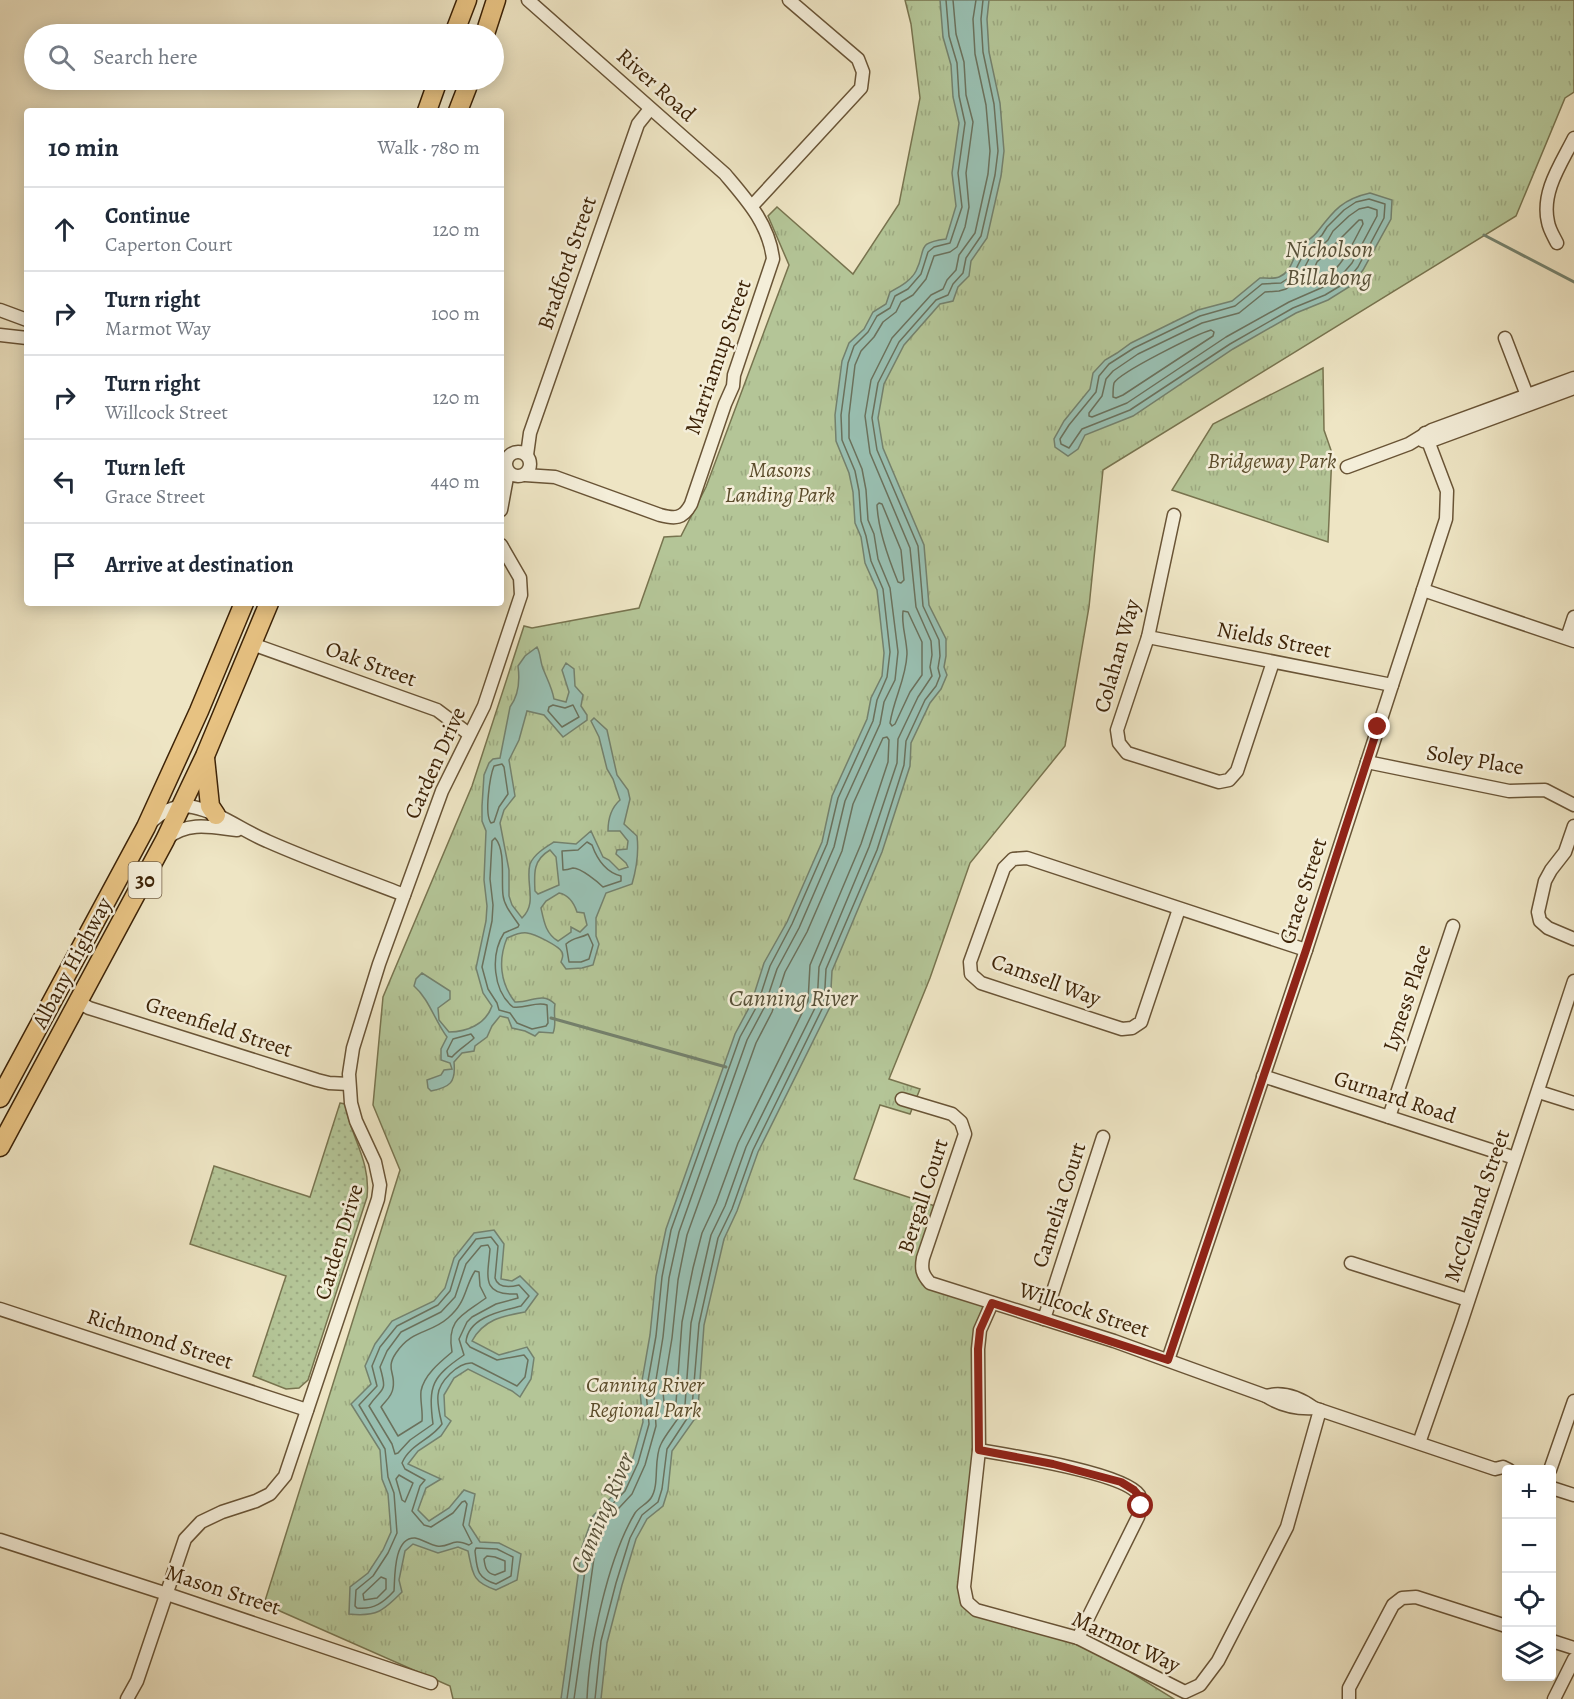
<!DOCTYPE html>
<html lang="en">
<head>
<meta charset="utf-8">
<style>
	body { margin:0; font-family:Alegreya,serif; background:#f2f2f3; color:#1f2937 }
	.controls { position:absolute; right:18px; bottom:18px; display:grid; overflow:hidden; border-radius:6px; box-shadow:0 3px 15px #0003 }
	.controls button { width:54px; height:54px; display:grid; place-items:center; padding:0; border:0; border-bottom:2px solid #e0e1e3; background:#fff; color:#1f2937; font:30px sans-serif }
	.stop { position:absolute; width:18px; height:18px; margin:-14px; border:4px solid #8f2418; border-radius:50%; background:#fff }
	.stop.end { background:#8f2418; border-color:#fff; box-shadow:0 2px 6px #0008 }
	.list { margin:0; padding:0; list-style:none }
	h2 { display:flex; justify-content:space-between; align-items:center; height:78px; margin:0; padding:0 24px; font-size:26px }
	h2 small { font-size:20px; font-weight:400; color:#747a83 }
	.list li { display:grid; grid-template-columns:39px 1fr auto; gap:18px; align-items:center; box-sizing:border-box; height:84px; padding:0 24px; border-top:2px solid #e0e1e3 }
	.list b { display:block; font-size:22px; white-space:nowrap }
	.list p { margin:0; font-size:20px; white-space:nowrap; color:#747a83 }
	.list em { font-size:20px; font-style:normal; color:#747a83 }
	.icon { flex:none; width:33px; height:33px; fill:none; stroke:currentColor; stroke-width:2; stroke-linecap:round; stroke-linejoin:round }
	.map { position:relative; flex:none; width:1574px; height:1699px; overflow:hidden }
	.search { position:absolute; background:#fff; box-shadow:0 3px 15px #0003; left:24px; top:24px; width:480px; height:66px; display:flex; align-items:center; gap:15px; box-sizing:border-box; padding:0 21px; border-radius:33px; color:#747a83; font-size:22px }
	.panel { position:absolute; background:#fff; box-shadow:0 3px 15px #0003; left:24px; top:108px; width:480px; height:498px; border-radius:6px }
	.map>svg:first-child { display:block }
	.grass { fill:url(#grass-dots); stroke:#78744f; stroke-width:1.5 }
	.park { fill:url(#park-tufts); stroke:#78744f; stroke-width:1.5 }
	.water { fill:#99bfb1; stroke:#74816d; stroke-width:1.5; fill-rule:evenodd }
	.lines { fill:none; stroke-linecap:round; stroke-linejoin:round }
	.shore { stroke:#6b715c; stroke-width:1.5 }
	.stream { stroke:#74816d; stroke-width:3 }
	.minor-casing { stroke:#695436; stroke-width:15 }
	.highway-casing { stroke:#3d2307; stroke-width:21 }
	.minor { stroke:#f4eed9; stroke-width:12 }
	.highway { stroke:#e7c282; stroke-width:18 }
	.route { stroke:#8f2418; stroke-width:8 }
	.labels { text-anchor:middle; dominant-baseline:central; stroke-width:5; stroke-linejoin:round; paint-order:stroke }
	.shield { fill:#f4eed9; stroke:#746046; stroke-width:1.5 }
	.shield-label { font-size:21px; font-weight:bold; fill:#3d2307 }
	.street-label { font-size:22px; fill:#3d2307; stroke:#f4eed9 }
	.park-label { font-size:22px; font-style:italic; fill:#5b4c2b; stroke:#f4eed9 }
	.water-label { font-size:24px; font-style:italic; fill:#59523a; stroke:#f4eed9 }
</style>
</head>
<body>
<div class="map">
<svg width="1574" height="1699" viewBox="0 0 1574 1699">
	<defs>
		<pattern id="grass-dots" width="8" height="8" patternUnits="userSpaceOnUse" patternTransform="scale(1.5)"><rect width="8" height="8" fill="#b4c597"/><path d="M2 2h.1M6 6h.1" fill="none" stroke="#9ca981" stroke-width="1.8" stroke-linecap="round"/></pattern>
		<pattern id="park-tufts" width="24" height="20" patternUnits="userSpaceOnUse" patternTransform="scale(1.5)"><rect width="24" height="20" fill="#b4c597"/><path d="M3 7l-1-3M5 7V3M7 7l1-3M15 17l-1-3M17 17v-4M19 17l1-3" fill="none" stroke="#9ca981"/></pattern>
	</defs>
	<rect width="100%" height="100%" fill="#eee5c4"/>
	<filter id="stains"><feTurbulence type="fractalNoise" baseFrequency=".00333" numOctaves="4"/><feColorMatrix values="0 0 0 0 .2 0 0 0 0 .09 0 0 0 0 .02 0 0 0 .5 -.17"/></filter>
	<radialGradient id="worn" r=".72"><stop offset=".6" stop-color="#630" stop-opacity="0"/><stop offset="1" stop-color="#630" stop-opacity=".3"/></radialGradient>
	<path class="grass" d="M340,1103L345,1104C351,1138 371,1161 367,1197L308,1380L299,1388L286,1389L253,1376L286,1276L190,1244L214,1166L310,1197Z"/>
	<g class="park">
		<path d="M905,0H1574V92L1565,98L1516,216L1103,470L1089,607L1065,746L970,863L930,978L889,1079L920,1089L910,1114L880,1105L854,1179L935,1206L921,1278L983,1300L965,1606L1080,1641L1174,1699H453L450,1686L264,1604L400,1170L373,1105L383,997L472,786L524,626L532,628L639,608L664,537L681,536L706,487L789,265L768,216L777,207L853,274L899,204L920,98L911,24Z"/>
		<path d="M1323,368L1324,430L1332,453L1328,542L1172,490L1213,424Z"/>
	</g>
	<g class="water">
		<path d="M940,0H989L987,19L989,52L1000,103L1004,151L1001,176L987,238L971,261L969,276L958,287L953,301L940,304L904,345L884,384L878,418L883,448L924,545L929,605L946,639V656L944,667L947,675L941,689L930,703L911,743L910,766L882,852L832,971L830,1007L758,1152L737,1211L724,1239L704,1325L698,1408L694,1420L672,1451L668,1490L663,1506L647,1519L636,1539L622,1585L607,1643L601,1699H561L582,1547L593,1516L620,1488L632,1461L643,1422L640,1392L650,1335L656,1276L666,1229L735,1034L751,1004L764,963L787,922L822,842L832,796L867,719L871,698L882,676L884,653L877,590L865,563L861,537L855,523L853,492L849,473L836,441L835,415L842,361L849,343L864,329L873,312L886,304L890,292C899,287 911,281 916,271C927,249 915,243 946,239L956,206L952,173L959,123L953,97L951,65L943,37Z"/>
		<path d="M1370,193L1392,200L1391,219L1363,270L1349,287L1328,300L1296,313L1233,349L1133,416L1085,435L1078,449L1068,456L1055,447L1054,439L1064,421L1090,389L1093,373L1105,360L1117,353L1131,343L1198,310L1232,301L1260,278C1266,278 1274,279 1279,277C1291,272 1292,260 1298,250C1303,243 1313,238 1318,231C1334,210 1343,199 1370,193Z"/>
		<path d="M537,647C541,654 540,663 544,671C548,681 552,688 554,699L566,702L569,692L562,670L566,663L574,669L575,686L583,695L581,706L587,715V720L563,737L544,715L527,711L519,740L509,760L515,796L504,810L500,823L509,870V896L512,905L522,918C538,903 525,883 530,864C534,854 546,847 554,842L576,844L591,831L603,857L609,860L619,870L628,867L626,863L616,854L617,850L627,849L628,841L620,831H608C608,818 611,808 620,800L613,779L607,769L599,737L591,721L594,718L607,730L617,775L628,790L630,799L624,824L637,836C639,853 637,867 632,884L606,893L596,918V936L599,944L593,965L582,968L566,969L561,962C562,958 564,956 562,952C559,946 535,934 527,933C520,932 514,935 507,938C498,960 500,983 515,1002C531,1003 542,991 555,1004C553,1014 557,1024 553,1033L539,1032L535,1036L525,1031L512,1028L508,1018L500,1016L492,1026L487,1037L475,1046L474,1051L462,1053L454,1062C456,1083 450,1087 431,1091L428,1088L427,1080L441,1075L444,1070L452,1069L450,1063L441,1060V1049L447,1037C435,1021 429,999 414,986L416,979L422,973L450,991V999L438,1008L439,1020L449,1032C467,1032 486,1024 492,1006L483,993L476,968L486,921L487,906L484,880L486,831L482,821V806L484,775L489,763L493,759L500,758L510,707C519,695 520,681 518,666L525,656ZM550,850L556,857L559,885L538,894L535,891C534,873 533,860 550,850ZM559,893C569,895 574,903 577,912L584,913L587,925L580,932L571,927V932L558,941C546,934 544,922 541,908L546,901Z"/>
		<path d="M494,1230L504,1244L501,1279L512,1281L520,1276L538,1294L525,1312C503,1316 484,1319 472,1341L499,1355L527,1347L534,1358L531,1379L520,1397L512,1391L468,1369L454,1378L444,1395L445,1416L451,1421L441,1436L418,1451L408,1464L441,1479L426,1488L418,1510L429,1521L449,1508L464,1490L475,1494L469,1525L480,1542L499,1543L521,1554L517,1580L496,1590C472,1582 473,1574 468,1551L458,1547L438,1553L413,1544L405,1551L399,1580L402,1592C383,1611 377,1617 349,1614L350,1587L368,1573L383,1550L391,1532L388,1494L382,1479L380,1450L351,1404L371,1384L365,1366L375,1344L392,1321L434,1301L445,1288L454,1258L474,1233Z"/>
	</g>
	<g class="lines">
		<g class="shore">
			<path d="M1369,199L1385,204L1384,218L1358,267L1345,283L1325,295L1293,308L1230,344L1130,410L1082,429L1069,448L1061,444L1060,439L1069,425L1096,392L1099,376L1109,364L1134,348L1200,316L1235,306L1262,284L1281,283L1293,275L1304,253L1322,235L1327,227L1344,210L1356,202Z"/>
			<path d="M1368,207L1377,210V216L1352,263L1340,277L1321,288L1289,302L1226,337L1127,403L1092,417L1089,416V413L1102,396L1106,379L1113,371L1138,354L1202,323L1239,313L1265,292L1279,291L1286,289L1298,280L1310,257L1328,240L1333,231L1349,216L1359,209Z"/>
			<path d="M1359,220H1362L1363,224C1352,244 1338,280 1311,281L1310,278L1317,262Z"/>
			<path d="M1211,330L1214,332L1213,336L1123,395L1116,398L1113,397C1113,393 1113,387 1114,383C1120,372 1197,334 1211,330Z"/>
			<path d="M879,503L882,504L901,550L904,580L901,583L898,582C889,560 878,528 877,505Z"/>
			<path d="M903,611L908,612L922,642V675L910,692L895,724L892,726L890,723C894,698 906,679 907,654C907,640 901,625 903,611Z"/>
			<path d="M553,705L565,708L573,705L579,717L562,727L548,711L549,707Z"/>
			<path d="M887,737L889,740L888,762L861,844L810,965L808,1001L738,1143L716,1203L702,1233L693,1268L682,1322L676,1403L670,1413L667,1414L665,1412L663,1392L672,1338L678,1280L687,1235L756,1043L772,1012L785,972L807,932L842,851L853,804L883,738Z"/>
			<path d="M502,764L504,767L508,794L499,807L494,822L491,823C484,814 490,776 494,766Z"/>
			<path d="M495,838C506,850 501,880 503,895C504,906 513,916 519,925L518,927L504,933C490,955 493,991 513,1007C525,1009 536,1001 547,1005L548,1023L546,1026L532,1029L517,1023L510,1013L499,1010L497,1003L488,989L482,967L492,921L493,905L490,879L492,841Z"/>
			<path d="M587,842L592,845C597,859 605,872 621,876V881L603,887C598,882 581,868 573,868C570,869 567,870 563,870L562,851L578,850Z"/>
			<path d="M588,934L593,945L589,959L581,962H569L566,944C575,936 579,939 588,934Z"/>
			<path d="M471,1034L474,1038C467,1045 459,1049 452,1057L448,1056L447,1051L453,1039Z"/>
			<path d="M491,1237L498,1246L495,1278C498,1289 511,1287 519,1285L529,1296L521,1306C502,1311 468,1317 466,1342L470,1347L497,1360L524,1355L528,1360L525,1377L517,1386L472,1363C458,1362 439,1382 438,1395C437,1405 440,1416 442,1424C431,1440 410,1444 402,1463L405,1469L425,1480L420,1486L412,1511L424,1525L431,1527L453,1513L462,1502L465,1501L467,1504L463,1525L472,1543L469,1545C451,1537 451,1548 437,1546C430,1545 422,1539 415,1538C393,1537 395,1579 394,1591C384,1602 374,1610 357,1608L355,1606L356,1590L373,1576L388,1553L397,1533L394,1493L388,1477L385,1449L359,1405L377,1386L372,1366L380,1347L397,1326L438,1305L450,1291L459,1261L476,1239Z"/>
			<path d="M488,1245L490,1249C488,1275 480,1296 517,1294L518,1298L496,1304L472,1317L467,1322L459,1339L464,1355C432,1377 428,1385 433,1424L410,1440L398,1453L395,1454L392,1444L369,1406C382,1386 388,1395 380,1367L387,1351L401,1332L441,1312L455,1297L466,1264L481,1246Z"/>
			<path d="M475,1271L479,1272L480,1286L486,1298C463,1315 446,1319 452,1352C440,1362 424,1375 421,1391C420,1401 423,1411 422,1421L398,1436L381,1407C385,1401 392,1397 393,1388C396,1373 385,1369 396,1353C412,1329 430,1334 448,1318C467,1302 464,1288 475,1271Z"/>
			<path d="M399,1475L413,1483L405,1502L402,1500L396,1479Z"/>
			<path d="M476,1548L497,1549L513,1557L511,1576L496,1584C476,1578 477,1568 475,1551Z"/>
			<path d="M487,1556L495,1557L505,1561V1571L495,1575C486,1573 485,1567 484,1559Z"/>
			<path d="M381,1577L386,1579V1589L377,1598L364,1600L363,1594Z"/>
			<path d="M567,1699L588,1549L598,1519L625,1491L638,1463L649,1424L646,1392L656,1336L662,1277L671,1230L740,1037L757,1006L770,966L792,924L827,844L838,798L873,721L877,700L887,677L890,652L883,589L871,561L866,536L861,521L859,491L855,471L842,440L841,415L848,363L854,346L868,332L877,316L890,308L895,296L908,289L921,274L928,252L934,247L950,243L962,207L958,173L965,123L959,96L957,63L949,36L946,0"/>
			<path d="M574,1699L595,1551L605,1523L632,1494L645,1465L656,1426L654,1392L663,1337L669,1278L679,1232L747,1040L764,1008L777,969L799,928L834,847L845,801L880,724L884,702L895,680L898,652L890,588L878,559L874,534L868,520L866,490L862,469L849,438V415L855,365L861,351L874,337L883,322L896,312L901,302L913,295L926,279L934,256L950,252L957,247L965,227L969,207L966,173L973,122L966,95L964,62L956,34L953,0"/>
			<path d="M587,1699C589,1647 608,1558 635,1513C639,1507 647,1504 651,1498C660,1485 653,1459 661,1444C668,1430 680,1419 685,1405L691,1323L711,1235L725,1206L746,1147L817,1004L819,967L869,847L897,763L898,739L918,697L932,676L930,667L932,655L931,641L916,607L910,548L870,453L865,416L871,380L892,338L931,295L943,289L947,280L956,270L959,255L975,233L988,174L990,151L986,105L975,54L973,19L976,0"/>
			<path d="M595,1699L601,1641L616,1583L630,1538L642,1515L658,1502L662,1489L667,1449L688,1417L692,1407L699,1324L718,1238L732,1209L753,1150L824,1005L826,969L877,850L904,765L906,741L925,700L936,686L940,676L938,668L940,656L939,640L923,606L918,546L877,450L872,418L878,383L899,342L936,300L948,295L953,284L963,273L966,258L981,236L995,175L998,151L994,104L983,52L981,19L983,0"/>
		</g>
		<g class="stream">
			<path d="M1484,235L1574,282"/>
			<path d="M551,1018L726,1067"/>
		</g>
		<defs>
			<g id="minor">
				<path d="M752,206L861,88L863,72L858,59L789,0"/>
				<path d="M1557,243C1554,237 1549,229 1548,222C1541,192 1561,164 1574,138"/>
				<path d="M0,310L27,320"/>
				<path d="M0,335L27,338"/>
				<path d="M1505,338L1530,403"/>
				<path d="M1423,441L1428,442L1574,388"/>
				<circle cx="518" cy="464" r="12"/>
				<path d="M527,455L530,433L638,124L650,109"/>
				<path d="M1347,467L1409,444L1432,430L1574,378"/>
				<path d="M525,475L555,477L660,515C675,519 683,519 691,504L725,404L733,386L734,375L773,259C769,224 747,200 725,174L528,0"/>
				<path d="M501,510L508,472"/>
				<path d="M1174,515L1148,637L1117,730L1119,743L1127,753L1219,782L1229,780L1237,771L1273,662"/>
				<path d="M1423,590L1574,641"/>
				<path d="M1148,637L1392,685"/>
				<path d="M1567,638L1574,617"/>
				<path d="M252,644L437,710L469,734"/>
				<path d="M1367,762L1509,791L1545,790L1574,805"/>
				<path d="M151,822C163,811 176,804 193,807C219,812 243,831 267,841C312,861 358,877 404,895"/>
				<path d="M1574,826L1565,852L1551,870L1545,881L1538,912L1540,921L1548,928L1574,939"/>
				<path d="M167,838C189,821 211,827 237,830"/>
				<path d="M1179,909L1141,1022L1132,1028L1122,1029L981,983L971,974L970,962L1004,868L1013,859L1027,858L1306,950"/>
				<path d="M79,1002L89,1008L317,1080L329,1083L349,1084"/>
				<path d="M1263,1076L1515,1158"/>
				<path d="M1539,1092L1574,1103"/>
				<path d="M902,1099L952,1114L961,1122L965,1134L923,1258C921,1269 922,1274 930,1283L1114,1341L1266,1396C1280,1405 1297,1409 1314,1408"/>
				<path d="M1389,1117L1453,926"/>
				<path d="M1351,1263L1468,1300"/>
				<path d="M992,1303L980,1330L978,1349L979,1450L964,1587L967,1602L976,1610L1078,1638L1185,1692L1200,1685L1218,1661L1287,1527L1320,1410"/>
				<path d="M0,1309L307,1410"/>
				<path d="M1044,1319L1103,1137"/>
				<path d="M1168,1360L1306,950L1446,519L1447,491L1425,433"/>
				<path d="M1266,1396C1283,1391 1300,1398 1314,1408L1495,1469L1503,1467L1509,1470"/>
				<path d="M1419,1443L1461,1323L1574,981"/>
				<path d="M979,1450C1008,1455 1125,1473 1139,1495C1143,1502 1140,1510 1138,1517L1078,1638"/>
				<path d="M1550,1470L1574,1401"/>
				<path d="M1552,1488L1574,1495"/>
				<path d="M0,1540L167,1594L431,1683"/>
				<path d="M1552,1641L1574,1648"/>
				<path d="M127,1699L137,1681L185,1539L201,1522L222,1512L256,1501L270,1494L285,1476L378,1199L380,1185L375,1162L356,1121L351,1103L349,1074L353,1048L379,964L442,791L484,706L521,595L520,578L501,545"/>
				<path d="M1349,1699V1688L1393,1605L1402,1598L1416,1597L1506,1626"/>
				<path d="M1554,1699L1574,1659"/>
			</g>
			<g id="highway">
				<path d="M454,34L467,0"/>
				<path d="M485,34L496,0"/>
				<path d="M427,111L438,80"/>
				<path d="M458,111L470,80"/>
				<path d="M205,758L210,806L216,815"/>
				<path d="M0,1098L146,827L199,711L244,603"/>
				<path d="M0,1147L165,840L205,756L269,603"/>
			</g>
		</defs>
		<use href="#minor" class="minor-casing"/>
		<use href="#highway" class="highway-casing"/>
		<use href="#minor" class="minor"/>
		<use href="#highway" class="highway"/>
	</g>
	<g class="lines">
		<path class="route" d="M1141,1506L1140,1497L1134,1490L1121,1482L1053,1464L979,1450L978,1349L980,1330L992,1303L1168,1360L1306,950L1378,727"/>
	</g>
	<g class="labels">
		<rect class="shield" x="128.5" y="862" width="33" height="36" rx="4.5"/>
		<g class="shield-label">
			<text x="145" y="880">30</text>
		</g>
		<g class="street-label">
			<text transform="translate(656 85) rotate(42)">River Road</text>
			<text transform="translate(567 263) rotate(-71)">Bradford Street</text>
			<text transform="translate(718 357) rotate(-71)">Marriamup Street</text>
			<text transform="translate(1274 640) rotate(11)">Nields Street</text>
			<text transform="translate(1117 656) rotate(-74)">Colahan Way</text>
			<text transform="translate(371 664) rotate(20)">Oak Street</text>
			<text transform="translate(1475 760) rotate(9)">Soley Place</text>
			<text transform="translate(435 763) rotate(-66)">Carden Drive</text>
			<text transform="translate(1303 891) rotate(-72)">Grace Street</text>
			<text transform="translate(72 963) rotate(-62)">Albany Highway</text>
			<text transform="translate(1046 980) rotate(20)">Camsell Way</text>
			<text transform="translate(1407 998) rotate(-72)">Lyness Place</text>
			<text transform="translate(219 1027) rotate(18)">Greenfield Street</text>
			<text transform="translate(1395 1097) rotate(18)">Gurnard Road</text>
			<text transform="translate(923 1196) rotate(-72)">Bergall Court</text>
			<text transform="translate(1059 1205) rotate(-72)">Camelia Court</text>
			<text transform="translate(1477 1206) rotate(-71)">McClelland Street</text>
			<text transform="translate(339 1242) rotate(-73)">Carden Drive</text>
			<text transform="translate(1084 1310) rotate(18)">Willcock Street</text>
			<text transform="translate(160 1339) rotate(18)">Richmond Street</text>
			<text transform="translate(223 1590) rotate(18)">Mason Street</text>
			<text transform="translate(1126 1642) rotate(25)">Marmot Way</text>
		</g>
		<g class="park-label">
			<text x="1272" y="461">Bridgeway Park</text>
			<text x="780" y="470">Masons<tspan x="780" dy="25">Landing Park</tspan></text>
			<text x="645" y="1385">Canning River<tspan x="645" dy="25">Regional Park</tspan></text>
		</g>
		<g class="water-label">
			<text x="1329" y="249">Nicholson<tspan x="1329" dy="28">Billabong</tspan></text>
			<text x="793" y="998">Canning River</text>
			<text transform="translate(602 1513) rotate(-67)">Canning River</text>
		</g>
	</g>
	<rect width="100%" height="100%" filter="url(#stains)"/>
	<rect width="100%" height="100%" fill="url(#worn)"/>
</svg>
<div class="controls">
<button>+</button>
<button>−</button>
<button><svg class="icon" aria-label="locate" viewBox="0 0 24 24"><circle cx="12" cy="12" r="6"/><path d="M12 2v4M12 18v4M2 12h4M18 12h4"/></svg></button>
<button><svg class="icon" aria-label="layers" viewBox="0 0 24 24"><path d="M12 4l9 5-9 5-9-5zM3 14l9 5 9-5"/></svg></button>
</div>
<div class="stop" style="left:1141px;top:1506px"></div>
<div class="stop end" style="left:1378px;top:727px"></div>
<div class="search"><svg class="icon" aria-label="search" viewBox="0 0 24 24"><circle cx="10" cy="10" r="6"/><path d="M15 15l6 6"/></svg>Search here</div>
<section class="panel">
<h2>10 min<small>Walk · 780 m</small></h2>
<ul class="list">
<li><svg class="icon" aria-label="ahead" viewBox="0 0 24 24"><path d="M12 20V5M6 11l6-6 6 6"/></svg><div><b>Continue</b><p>Caperton Court</p></div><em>120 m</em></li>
<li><svg class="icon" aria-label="right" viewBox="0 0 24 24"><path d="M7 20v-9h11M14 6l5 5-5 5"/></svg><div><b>Turn right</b><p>Marmot Way</p></div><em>100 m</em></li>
<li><svg class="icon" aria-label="right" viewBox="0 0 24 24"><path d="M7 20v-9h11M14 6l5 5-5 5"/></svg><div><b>Turn right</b><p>Willcock Street</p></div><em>120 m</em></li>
<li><svg class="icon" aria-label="left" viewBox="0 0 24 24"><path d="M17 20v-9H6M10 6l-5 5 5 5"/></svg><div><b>Turn left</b><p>Grace Street</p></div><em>440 m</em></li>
<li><svg class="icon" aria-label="arrive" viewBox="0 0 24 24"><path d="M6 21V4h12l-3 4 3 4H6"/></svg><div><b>Arrive at destination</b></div></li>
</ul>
</section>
</div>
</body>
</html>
